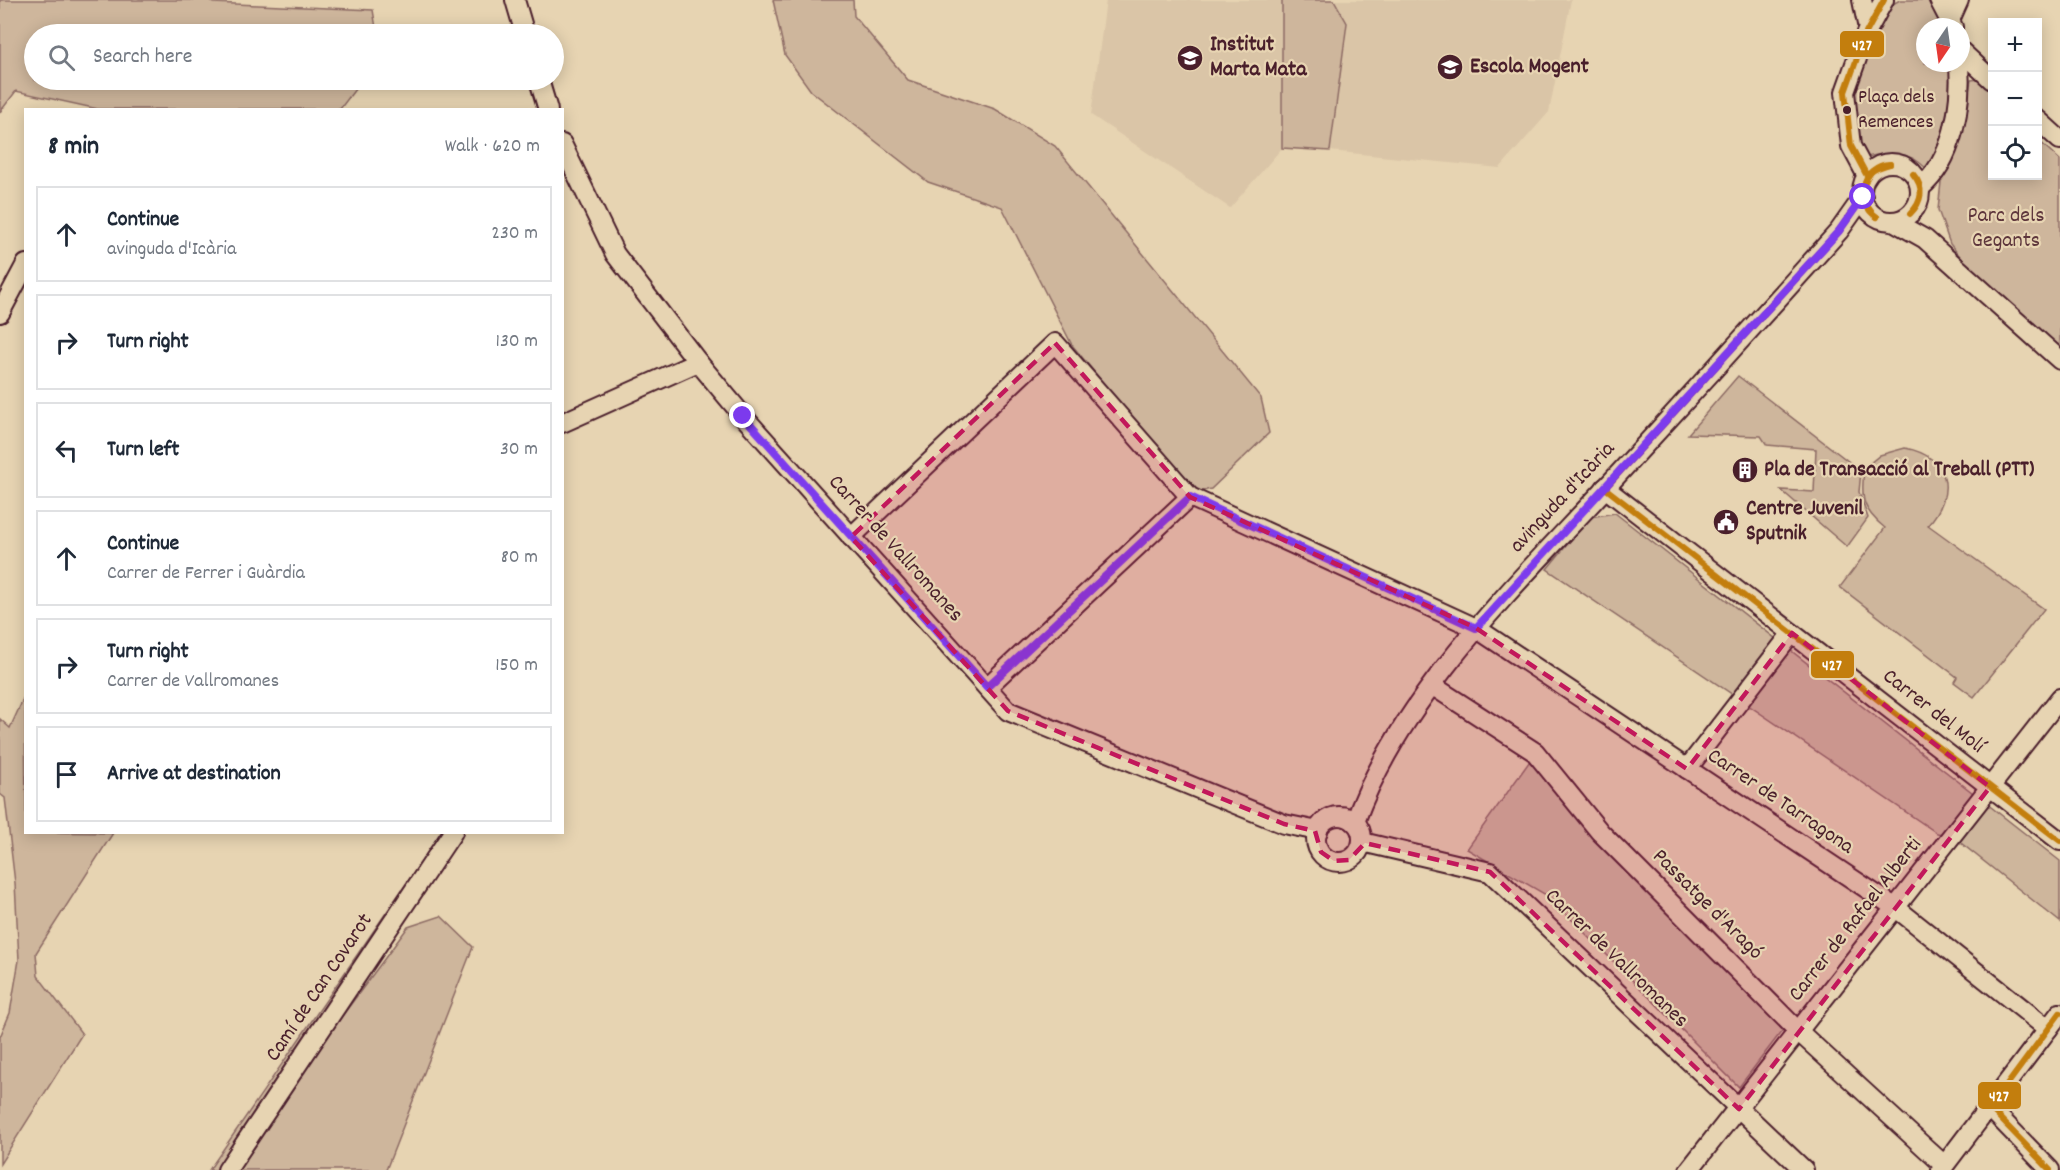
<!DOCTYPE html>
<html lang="en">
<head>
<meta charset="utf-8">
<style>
	body { margin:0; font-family:Dekko,sans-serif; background:#f2f2f3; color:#1f2937 }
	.controls { position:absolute; right:18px; top:18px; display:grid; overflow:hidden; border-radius:0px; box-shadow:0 3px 15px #0003 }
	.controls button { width:54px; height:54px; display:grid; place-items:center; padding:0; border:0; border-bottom:2px solid #e0e1e3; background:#fff; color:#1f2937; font:30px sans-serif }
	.compass { position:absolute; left:1916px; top:18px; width:54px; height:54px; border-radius:50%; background:#fff; box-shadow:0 3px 15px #0003; rotate:193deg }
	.stop { position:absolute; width:18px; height:18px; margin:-14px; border:4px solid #7c3aed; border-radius:50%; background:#fff }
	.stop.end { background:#7c3aed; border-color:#fff; box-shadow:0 2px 6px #0008 }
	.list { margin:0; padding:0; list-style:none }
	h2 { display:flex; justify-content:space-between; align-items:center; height:78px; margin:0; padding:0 24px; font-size:26px }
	h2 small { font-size:20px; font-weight:400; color:#747a83 }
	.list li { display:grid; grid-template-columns:39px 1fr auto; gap:18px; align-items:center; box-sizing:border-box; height:96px; margin:0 12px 12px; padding:0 12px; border:2px solid #e0e1e3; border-radius:0px }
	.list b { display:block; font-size:22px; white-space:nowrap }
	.list p { margin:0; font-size:20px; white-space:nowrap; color:#747a83 }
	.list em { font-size:20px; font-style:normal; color:#747a83 }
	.icon { flex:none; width:33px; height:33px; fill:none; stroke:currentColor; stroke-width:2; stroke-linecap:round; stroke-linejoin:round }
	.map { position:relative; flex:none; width:2060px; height:1170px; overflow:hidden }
	.search { position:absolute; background:#fff; box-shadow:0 3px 15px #0003; left:24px; top:24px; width:540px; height:66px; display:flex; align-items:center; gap:15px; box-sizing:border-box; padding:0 21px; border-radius:33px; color:#747a83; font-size:22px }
	.panel { position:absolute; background:#fff; box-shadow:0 3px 15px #0003; left:24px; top:108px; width:540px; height:726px; border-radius:0px }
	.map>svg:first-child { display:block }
	.built { fill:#dac5a7 }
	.green { fill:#ceb69c; stroke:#8c6a64; stroke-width:1.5 }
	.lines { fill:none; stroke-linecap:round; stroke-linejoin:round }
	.minor-casing { stroke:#4a1f2b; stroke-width:22 }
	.minor { stroke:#e7d4b2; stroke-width:18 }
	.bus-1-casing { stroke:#e7d4b2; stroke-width:10 }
	.bus-1 { stroke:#c37e0d; stroke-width:6 }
	.route { stroke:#7c3aed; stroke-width:8 }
	.marked { fill:#c2185b; fill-opacity:0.2; stroke:#c2185b; stroke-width:4.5; stroke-dasharray:12 8; stroke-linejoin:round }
	.bus-dot { fill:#4a1f2b; stroke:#e7d4b2; stroke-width:2 }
	.labels { text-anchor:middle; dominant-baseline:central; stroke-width:4.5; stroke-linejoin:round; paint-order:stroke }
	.bus-label { font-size:20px; fill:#4a1f2b; stroke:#e7d4b2; text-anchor:start }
	.poi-label { font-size:22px; font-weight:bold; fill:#4a1f2b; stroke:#e7d4b2; text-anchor:start }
	.park-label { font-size:22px; fill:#5e363c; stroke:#e7d4b2 }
	.street-label { font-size:22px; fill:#4a1f2b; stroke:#e7d4b2 }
	.line-badge { stroke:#e7d4b2; stroke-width:2 }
	.badge-label { font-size:16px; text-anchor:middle; font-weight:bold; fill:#fff }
</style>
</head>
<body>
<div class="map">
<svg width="2060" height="1170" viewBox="0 0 2060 1170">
	<rect width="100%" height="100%" fill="#e7d4b2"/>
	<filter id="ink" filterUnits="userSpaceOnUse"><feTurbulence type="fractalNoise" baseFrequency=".0167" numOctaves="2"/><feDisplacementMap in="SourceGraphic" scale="12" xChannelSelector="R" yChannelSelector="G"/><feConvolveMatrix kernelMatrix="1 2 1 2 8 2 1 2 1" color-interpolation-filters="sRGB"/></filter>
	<g filter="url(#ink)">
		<g class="built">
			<path d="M1106,0H1282V148L1230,208L1091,115Z"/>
			<path d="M1334,0H1571L1549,112L1500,168L1330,151L1347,23Z"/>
		</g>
		<g class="green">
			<path d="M0,0H211L213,3L373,10L377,34H34V80H362L340,109H98L16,91L0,112Z"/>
			<path d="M773,0H853L854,16L908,80L995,109L1055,146L1261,398L1269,433L1211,489L1194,493L1072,345L1002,207L928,182L811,91L785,55Z"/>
			<path d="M1282,0H1334L1347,23L1330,151L1282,148Z"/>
			<path d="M1900,0H1926L1933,3L1945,27H1925V63H1953L1948,124L1927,169C1907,149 1889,151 1863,158C1860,148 1856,137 1854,127C1849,95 1869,13 1900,0Z"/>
			<path d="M1990,78L1992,80V176H2038V140L2060,160V348L1963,260L1950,244L1938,210L1942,173L1961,137L1971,80Z"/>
			<path d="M1738,376L1861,471L1859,492L1868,518L1847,547L1781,490L1814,492L1816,449L1767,445L1761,436L1688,434Z"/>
			<path d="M1905,448C1951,457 1956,494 1928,525L2044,609L1974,697L1954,682L1957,677L1840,587L1885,528C1861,509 1861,497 1864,468L1880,455Z"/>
			<path d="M1615,513L2060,861V922L1952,836L1937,833L1547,569L1590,517Z"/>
			<path d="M25,695L26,832L113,833L36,953L38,976L82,1034L0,1164V1037L10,1013L19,960L15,883L5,798L0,794V719L10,728Z"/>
			<path d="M1532,758L1593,825L1594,840L1785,1027L1739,1087L1548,896L1467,849Z"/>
			<path d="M441,833H449L219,1170H209Z"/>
			<path d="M441,916L473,947L386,1170H228L408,927Z"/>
		</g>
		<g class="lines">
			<defs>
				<g id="minor">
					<path d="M515,0L525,34"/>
					<path d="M1862,0L1868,29"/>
					<path d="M1939,0L1953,27"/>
					<path d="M1950,20L1959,0"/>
					<path d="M1961,51L1992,80"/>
					<path d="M539,80L548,110"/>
					<path d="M2038,120L2060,140"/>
					<path d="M562,144L615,254L698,362L743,416L1008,711L1284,824L1318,831"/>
					<circle cx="1891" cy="192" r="29"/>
					<path d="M1867,176L1851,146L1845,92L1866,33L1884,0"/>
					<path d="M1920,188C1954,160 1962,104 1959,63"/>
					<path d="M1893,221L1925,239L2060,360"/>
					<path d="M0,313L26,264"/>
					<path d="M562,423L698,362"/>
					<path d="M1605,488L2060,841"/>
					<path d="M851,537L1055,343L1190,497L1476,628L1896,908L2048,1029"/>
					<path d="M1433,686L1535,752L1600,832L1623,855L1799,1032L1944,1165"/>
					<path d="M987,687L1190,497"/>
					<path d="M1687,769L1792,633"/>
					<circle cx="1339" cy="839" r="23"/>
					<path d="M1355,822C1401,696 1511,590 1601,493C1681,406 1760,319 1839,231L1863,197"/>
					<path d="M1362,842L1490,872L1804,1170"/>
					<path d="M1990,1108L2050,1170"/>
					<path d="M227,1170L453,832"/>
					<path d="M1689,1170L2060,698"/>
					<path d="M1941,1170L2060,1013"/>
				</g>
			</defs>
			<use href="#minor" class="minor-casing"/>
			<use href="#minor" class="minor"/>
			<defs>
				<g id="bus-1">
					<path d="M1867,176L1851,146L1845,92L1866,33L1884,0"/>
					<path d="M1910,214C1922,202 1925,188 1913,174"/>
					<path d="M1877,217C1853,202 1862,165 1890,164"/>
					<path d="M1877,217C1863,207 1859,185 1871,172C1875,168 1884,166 1890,164"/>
					<path d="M1605,488L2060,841"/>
					<path d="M1605,488L1839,231L1863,197"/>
					<path d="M2050,1170L1990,1108L2060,1013"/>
				</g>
			</defs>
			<use href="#bus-1" class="bus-1-casing"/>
			<use href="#bus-1" class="bus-1"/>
		</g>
	</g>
	<g class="lines" filter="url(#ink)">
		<path class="route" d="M743,416L987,687L1190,497L1476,628L1839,231L1863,197"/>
	</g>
	<path class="marked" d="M1055,343L1190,497L1476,628L1687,769L1792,633L1990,787L1739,1109L1490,872L1365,843L1349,860L1334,861L1321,852L1315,831L1284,824L1008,711L851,537Z"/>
	<defs>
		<symbol id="school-disc" viewBox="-11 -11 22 22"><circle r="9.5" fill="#4a1f2b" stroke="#e7d4b2"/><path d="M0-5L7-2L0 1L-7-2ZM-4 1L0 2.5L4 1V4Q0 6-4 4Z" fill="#fff"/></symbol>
		<symbol id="building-disc" viewBox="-11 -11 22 22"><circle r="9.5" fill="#4a1f2b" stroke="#e7d4b2"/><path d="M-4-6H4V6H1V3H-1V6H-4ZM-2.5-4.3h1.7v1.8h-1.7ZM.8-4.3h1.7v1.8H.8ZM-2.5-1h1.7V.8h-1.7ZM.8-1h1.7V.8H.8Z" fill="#fff"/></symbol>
		<symbol id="civic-disc" viewBox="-11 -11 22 22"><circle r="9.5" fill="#4a1f2b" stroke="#e7d4b2"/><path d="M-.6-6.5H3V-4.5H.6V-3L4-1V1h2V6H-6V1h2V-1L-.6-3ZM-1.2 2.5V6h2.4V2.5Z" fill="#fff"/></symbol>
	</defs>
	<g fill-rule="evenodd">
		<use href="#school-disc" x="1175" y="43" width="30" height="30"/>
		<use href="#school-disc" x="1435" y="52" width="30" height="30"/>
		<use href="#building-disc" x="1730" y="455" width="30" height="30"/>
		<use href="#civic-disc" x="1711" y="507" width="30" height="30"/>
	</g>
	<circle class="bus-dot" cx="1847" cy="110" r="5"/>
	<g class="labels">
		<g class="bus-label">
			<text x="1858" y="98">Plaça dels<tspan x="1858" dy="25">Remences</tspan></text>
		</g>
		<g class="poi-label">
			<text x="1210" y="45">Institut<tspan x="1210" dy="25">Marta Mata</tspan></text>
			<text x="1470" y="67">Escola Mogent</text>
			<text x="1764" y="470">Pla de Transacció al Treball (PTT)</text>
			<text x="1746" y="509">Centre Juvenil<tspan x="1746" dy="25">Sputnik</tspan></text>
		</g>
		<g class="park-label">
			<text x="2006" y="216">Parc dels<tspan x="2006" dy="25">Gegants</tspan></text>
		</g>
		<g class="street-label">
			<text transform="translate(1563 498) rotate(-47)">avinguda d'Icària</text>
			<text transform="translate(895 549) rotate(48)">Carrer de Vallromanes</text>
			<text transform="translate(1933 712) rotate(38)">Carrer del Molí</text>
			<text transform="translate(1780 802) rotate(34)">Carrer de Tarragona</text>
			<text transform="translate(1707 905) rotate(45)">Passatge d'Aragó</text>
			<text transform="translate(1856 920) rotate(-52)">Carrer de Rafael Alberti</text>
			<text transform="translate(1616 959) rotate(44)">Carrer de Vallromanes</text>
			<text transform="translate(320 988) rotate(-56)">Camí de Can Covarot</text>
		</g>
	</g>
	<g class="line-badge">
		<rect x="1839" y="30" width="46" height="28" rx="6" fill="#c37e0d"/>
		<rect x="1810" y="650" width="45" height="29" rx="6" fill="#c37e0d"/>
		<rect x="1977" y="1081" width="45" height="29" rx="6" fill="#c37e0d"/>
	</g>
	<g class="badge-label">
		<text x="1862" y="50">427</text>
		<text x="1832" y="670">427</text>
		<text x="1999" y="1101">427</text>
	</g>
</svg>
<div class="controls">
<button>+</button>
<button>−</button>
<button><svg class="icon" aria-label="locate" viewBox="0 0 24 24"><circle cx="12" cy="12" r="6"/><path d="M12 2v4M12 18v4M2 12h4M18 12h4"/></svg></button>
</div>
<svg class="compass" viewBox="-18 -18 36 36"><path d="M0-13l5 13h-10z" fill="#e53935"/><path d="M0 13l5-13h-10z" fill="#747a83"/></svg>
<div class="stop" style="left:1863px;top:197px"></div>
<div class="stop end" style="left:743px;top:416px"></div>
<div class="search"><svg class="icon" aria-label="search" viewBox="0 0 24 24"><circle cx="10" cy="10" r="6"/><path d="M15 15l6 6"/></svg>Search here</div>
<section class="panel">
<h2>8 min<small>Walk · 620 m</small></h2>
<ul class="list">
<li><svg class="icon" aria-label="ahead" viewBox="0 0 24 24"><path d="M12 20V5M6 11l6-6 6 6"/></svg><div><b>Continue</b><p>avinguda d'Icària</p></div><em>230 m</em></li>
<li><svg class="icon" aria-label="right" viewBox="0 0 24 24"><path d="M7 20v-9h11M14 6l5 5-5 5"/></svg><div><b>Turn right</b></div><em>130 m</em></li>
<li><svg class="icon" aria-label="left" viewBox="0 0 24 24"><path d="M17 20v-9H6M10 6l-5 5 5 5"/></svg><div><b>Turn left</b></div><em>30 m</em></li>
<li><svg class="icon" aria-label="ahead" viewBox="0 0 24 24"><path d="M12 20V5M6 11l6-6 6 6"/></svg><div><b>Continue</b><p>Carrer de Ferrer i Guàrdia</p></div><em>80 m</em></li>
<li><svg class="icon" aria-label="right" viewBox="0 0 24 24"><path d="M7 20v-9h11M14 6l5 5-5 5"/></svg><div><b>Turn right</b><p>Carrer de Vallromanes</p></div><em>150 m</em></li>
<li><svg class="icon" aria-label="arrive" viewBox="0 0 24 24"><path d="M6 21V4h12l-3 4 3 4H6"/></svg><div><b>Arrive at destination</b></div></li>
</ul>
</section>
</div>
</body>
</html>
